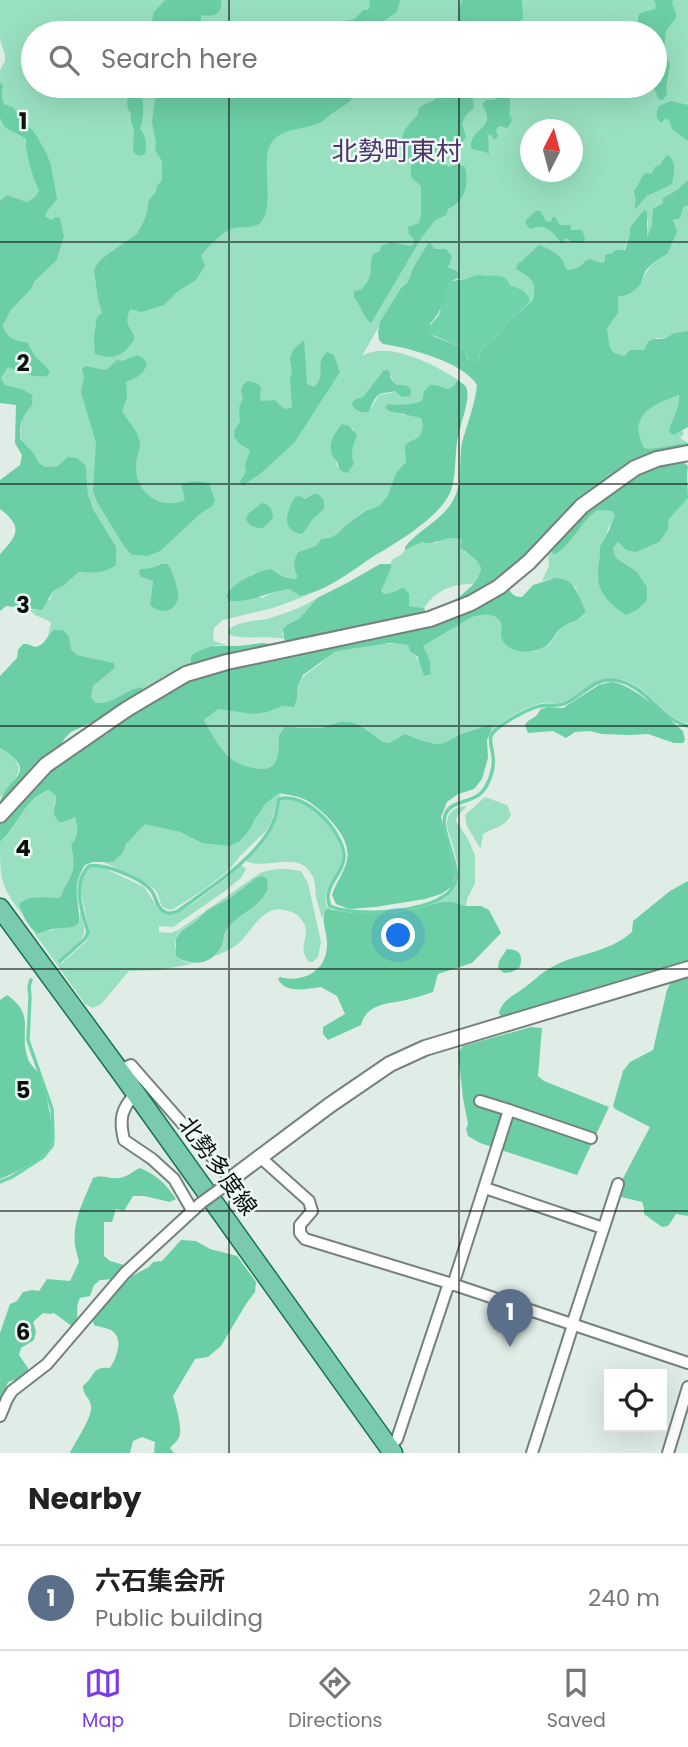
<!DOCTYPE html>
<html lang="en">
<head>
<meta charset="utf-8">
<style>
	body { margin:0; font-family:Poppins,"Noto Sans JP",sans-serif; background:#f6f6f6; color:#222 }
	.controls { position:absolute; right:21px; bottom:21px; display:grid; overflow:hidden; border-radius:0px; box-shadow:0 7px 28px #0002 }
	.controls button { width:63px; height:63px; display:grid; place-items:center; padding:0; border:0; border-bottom:2px solid #e0e0e0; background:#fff; color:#222; font:35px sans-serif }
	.compass { position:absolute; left:520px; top:119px; width:63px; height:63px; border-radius:50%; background:#fff; box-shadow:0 7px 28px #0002; rotate:6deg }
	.you { position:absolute; left:399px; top:936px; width:24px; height:24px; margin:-18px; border:5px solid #fff; border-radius:50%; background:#1a73e8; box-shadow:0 0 0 10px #1a73e833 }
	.badge { display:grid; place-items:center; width:46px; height:46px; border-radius:50%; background:#7c3aed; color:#fff; font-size:23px; font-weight:700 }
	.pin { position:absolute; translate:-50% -58px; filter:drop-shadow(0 2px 4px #0008) }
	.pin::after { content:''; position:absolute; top:37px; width:24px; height:21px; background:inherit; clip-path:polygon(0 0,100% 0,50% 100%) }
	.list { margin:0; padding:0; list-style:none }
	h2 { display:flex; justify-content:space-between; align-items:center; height:91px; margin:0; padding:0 28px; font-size:30px }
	h2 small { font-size:23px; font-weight:400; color:#767676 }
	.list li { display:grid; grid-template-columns:46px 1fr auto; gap:21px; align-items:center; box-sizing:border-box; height:105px; padding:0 28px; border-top:2px solid #e0e0e0 }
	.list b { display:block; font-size:26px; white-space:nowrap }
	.list p { margin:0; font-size:23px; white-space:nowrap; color:#767676 }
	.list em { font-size:23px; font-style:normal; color:#767676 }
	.icon { flex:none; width:38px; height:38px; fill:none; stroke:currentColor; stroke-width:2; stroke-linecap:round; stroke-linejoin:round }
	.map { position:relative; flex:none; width:688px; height:1453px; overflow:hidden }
	.search { position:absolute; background:#fff; box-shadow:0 7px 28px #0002; left:21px; right:21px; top:21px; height:77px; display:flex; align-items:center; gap:18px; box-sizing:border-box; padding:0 24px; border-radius:38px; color:#767676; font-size:26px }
	.sheet { height:196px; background:#fff }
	nav { display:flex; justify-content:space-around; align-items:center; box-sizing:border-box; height:98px; border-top:2px solid #e0e0e0; background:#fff; font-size:19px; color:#767676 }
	nav a { display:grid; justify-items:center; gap:4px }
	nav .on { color:#7c3aed }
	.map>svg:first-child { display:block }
	.green { fill:#98e0c0; fill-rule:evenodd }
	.forest { fill:#6ccea5 }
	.water { fill:#70d2a9 }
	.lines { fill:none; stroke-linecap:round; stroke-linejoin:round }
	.stream { stroke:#70d2a9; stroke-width:3.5 }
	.minor-casing { stroke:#75827c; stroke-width:14 }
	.tertiary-casing { stroke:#75827c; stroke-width:18 }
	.primary-casing { stroke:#197254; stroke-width:21 }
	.minor { stroke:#fff; stroke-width:10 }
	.tertiary { stroke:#fff; stroke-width:14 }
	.primary { stroke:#79caaf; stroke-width:18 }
	.minor-bridge-casing { stroke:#75827c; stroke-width:14; stroke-linecap:butt }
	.minor-bridge { stroke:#fff; stroke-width:10 }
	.grid { fill:none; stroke:#0c110f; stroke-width:2; stroke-opacity:0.55 }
	.labels { text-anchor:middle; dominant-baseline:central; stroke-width:5; stroke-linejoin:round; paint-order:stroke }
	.street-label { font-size:23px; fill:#0c110f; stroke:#ecfaf3 }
	.quarter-label { font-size:26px; fill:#4f336e; stroke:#ecfaf3 }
	.grid-label { font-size:23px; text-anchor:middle; font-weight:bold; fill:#0c110f; stroke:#ecfaf3; stroke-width:5; stroke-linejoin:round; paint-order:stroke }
</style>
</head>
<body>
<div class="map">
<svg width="688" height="1453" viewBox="0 0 688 1453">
	<rect width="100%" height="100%" fill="#dfede6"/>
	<g class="green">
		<path d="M0,0H688V180L678,189L663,198V203C654,208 654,214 652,223C651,229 648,236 646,241L648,222L644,210L630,234L624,250L606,255L605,261L602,263L591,259L586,260C581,267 577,269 568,270L536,247L532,253L526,256L522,272C536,280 536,286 533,301L529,303L530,298L523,290L510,285L507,279L494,276L476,275L467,279H456L459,275L447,267L446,249H435L429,243L413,268L408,282L401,288L362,356C388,340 435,365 458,380L455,386L451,388H444L424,396C423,398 423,400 422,401C417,405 396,405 389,404L402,415H413L421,418L423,425L420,436C402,446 405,443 406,462L396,473L387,497L379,506L364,511L345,526L337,534L329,538L321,539L316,546L298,552C293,562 293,566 297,576L296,579C283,577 269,569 255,573C248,576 241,582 235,586L262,598L278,590L291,589L300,596L311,594L273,608L223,620L214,628L213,635L214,641L228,646L216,645L195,665L165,676L142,691L143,687C123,689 116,704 96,703L91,697L93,686L115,668L114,663L77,655L71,649L69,637L54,630L48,635L51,623L49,621L35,615L28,609L35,610L50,599L53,591L63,586L79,572L97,573L94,511L88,495L86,466L68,458L59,466L45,467L37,461L34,453L20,439L22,417L32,405L34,400L22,389L5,385L1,378L7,366L19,371L49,372L35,356L27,342C14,341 6,338 3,325L11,310L32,288L34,282L57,260L64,236L60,218L51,220L45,216L48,210L53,177L47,154L37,136L13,107L3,104L2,96L3,85L0,82V70L5,61V55L0,39ZM33,33H655V86H33ZM530,130H572V172H530ZM387,370L395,384H399L400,395L395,391L391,393L379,395L371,408L356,399L363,397L383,371ZM342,424L353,429L356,438C351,447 350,453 354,463L337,467L336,460ZM313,494L324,508L313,519L304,532L289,527C285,511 291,508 300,496L304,499ZM160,564H168C172,571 173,579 177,586L150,605L153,581L141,577V569L151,568Z"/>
		<path d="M0,118C5,129 16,134 26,139C24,148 33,181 39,190L35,197L27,202L7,195L0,201Z"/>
		<path d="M688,205V331L674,333L664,339L657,338L648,342L644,350L625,356L616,354L611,349L607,341V329L618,313V296L642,282C645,270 655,260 667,254C670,235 670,216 688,205Z"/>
		<path d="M679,395V410L674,416V435L682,430L684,434L680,438L688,443C674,444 656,450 643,448C627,414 652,405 679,395Z"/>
		<path d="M688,498V723C665,720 651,690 627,681C605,673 590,685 573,697C570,699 567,701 564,702C557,704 549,702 542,703C524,707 504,719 491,732L490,724L461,734L444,743L436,744L420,740L405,734L389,743L383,742L364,728L350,722H340L321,728L294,727L279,735C280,753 280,773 255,768C248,767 240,765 234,761C221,752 212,734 204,720L217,709L267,712L297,698C299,677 303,676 320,664C325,660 331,653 337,650C351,644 392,643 408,645C411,652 425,667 431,674L430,661L422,646L472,617C481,613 494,613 501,621V632L533,652L549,645L561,628L582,617L586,611L580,600L576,587L555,578L542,581L549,566L548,554L551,551L554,555C573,546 584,514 600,510C604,510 608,510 612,511L615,515L612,523L608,528L606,538L600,546L597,577L636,571L616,558L613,548L618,542L626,550L668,529L669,519Z"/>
		<path d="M456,537L462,540L464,551L477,561L481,568L480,577L473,584C452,583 435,591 424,608L409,606V594L397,589L391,594H385L381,590L392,566L390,564L393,559L401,555L405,550L422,542L436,543L443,539Z"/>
		<path d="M317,598L299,619L288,624L282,633L284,639C266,635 247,640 229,635L228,631C237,620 257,622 270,618C287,613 303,607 317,598Z"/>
		<path d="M0,748C30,766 19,776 0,797Z"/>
		<path d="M50,790L56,796L54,805L75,816C78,827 79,836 71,845C77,874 71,873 60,898H50L19,904L22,914C0,886 0,877 0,842C19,826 25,798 50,790Z"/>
		<path d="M279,793L282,794L278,798L271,822L266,831L240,856L229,870L202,891L172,910C156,908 163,899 155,890C146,880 116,868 103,862C122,861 119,854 128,841C133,835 139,829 145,823L180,832L202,843L240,841C250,830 254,815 264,805C268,800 274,797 279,793Z"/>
		<path d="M485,797L507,805L511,815C506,827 493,828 483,834L481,847L480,848L467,826L465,815Z"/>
		<path d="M284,799C289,800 295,800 300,802C320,810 350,844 340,867C334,881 321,890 327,906L333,910L328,909L325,910L322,919C320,911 318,904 316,897C315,890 316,882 312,875C298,849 266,871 246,861C266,840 274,831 279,802Z"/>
		<path d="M467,806L457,816L456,821L468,839L475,855V883L467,899L466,906L453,902L434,903C440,900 448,897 453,891C466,877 451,843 447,826C447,812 454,807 467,806Z"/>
		<path d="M241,865L246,869L241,878L225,891L173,927L159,926V932L171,933L180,929L260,873C274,868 286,868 301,871L308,883L321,942L318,957L313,962H309C307,959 305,956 304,953C301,941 313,930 299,917C296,913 289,911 284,910C263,905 252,931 239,943C232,949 223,953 215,956L222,946L227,928L262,876L256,878L230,898L207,910L195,922L180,931L176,939L175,946L183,961L192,964L159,970L129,971L101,1004L93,1008L85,1004L33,931L37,934C51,929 65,928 79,923L80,911C91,943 79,940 59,960L62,963L87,941L89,934V929L80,889L83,876L88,869L92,867L104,868L144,887L158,908L167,915C187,913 225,879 241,865Z"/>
	</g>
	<g class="forest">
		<path d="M165,0H221C223,15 214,17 201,15V29L204,33H149L154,12Z"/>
		<path d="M369,0H400L397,12L365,33H321L345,21L355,19L363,10H368L370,6Z"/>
		<path d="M463,0H522L523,19L510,27L505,33H453L459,29C459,19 457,9 463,0Z"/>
		<path d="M654,0H673L672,3L676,14V18L666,31L665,40L664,51L670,64L666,88L667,94L663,100H659L653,86H655V56L659,52L655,48L657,41L660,39L657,36L655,37V33H646L638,21V16L641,13L655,9L656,5Z"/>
		<path d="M0,82L3,85L2,96L4,104L13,107L37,136L47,154L51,166L57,199L48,210L45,216L51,220L56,217L60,218L64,236L57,260L34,282L32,288L11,310L3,325C6,338 14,341 27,342L35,356L50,371L47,376C34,378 20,372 8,367L1,378L5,385L22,389L32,395C35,407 29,407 24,416C20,422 20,431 20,439L34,453L38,462L45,467L58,466L68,457L77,458L86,466L88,495L94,511L116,547V565C104,574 93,573 79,572L63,586L53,591L42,610L6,606L0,611V554C17,536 24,527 0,509V480L20,465L22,455L15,443L16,405L0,403V201L7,195L27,202L35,197L39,190C33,181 24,148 26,139L6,128L3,124L0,118Z"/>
		<path d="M134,86H147V89L142,95C143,107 145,115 140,128C146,137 147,143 145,154L140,156L135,154L133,149L134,131L131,121V114L128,109L127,103L129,93Z"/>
		<path d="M280,86H362C358,90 356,94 353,98C347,105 338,109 331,114C328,116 326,119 323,121C307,131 280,126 270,145C261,162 276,212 259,224C251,229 241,226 233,228C226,229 204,250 201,256L205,266L196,280L178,291L164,305L141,312L130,309C122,330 134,326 134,340C122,357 114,360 95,354L94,337L97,317L102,313L98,299L94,269L101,259L137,234L142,225L147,213L149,200L156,192L157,186L162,180V161L155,150L156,143L152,122L155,99L158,95L172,93L178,89L245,95Z"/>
		<path d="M443,86H475L472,92L474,108L466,115L462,124L466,137L460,146L443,151L440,158L442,162L449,167L458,164L465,167C469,185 465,201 448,209L446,215L435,220L422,237L371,323C362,316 361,305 354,297V291L361,290C377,272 367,272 373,254L380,251L381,246L391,242L409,246L414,244V239L409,234L408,227L419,223L421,215V186L411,177V163L403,158C399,138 403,128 418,115V109L423,105L433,101L443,91Z"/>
		<path d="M503,89H507L510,93C509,101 511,107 509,114L512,119L510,124L507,128L499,126L496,130L498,136L496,139H494L490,134L488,136L489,154C484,150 478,152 471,148C470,129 488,131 487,116C486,111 484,108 482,104L487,100H495Z"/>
		<path d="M671,101L688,105V141L672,129L670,122L666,118L661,123C655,118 656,112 659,106Z"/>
		<path d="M668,155C677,163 674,173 672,184L647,196L635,209V204L636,201L634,191C639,185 640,179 645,173L651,174L655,167L660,165L666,156Z"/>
		<path d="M688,180V205L683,208L680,218L673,220L677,232L667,254C660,258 649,265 645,272C643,276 643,279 641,283C637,290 626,297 618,296V313L607,329C610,344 606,353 625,356L630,350H644L648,342L653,339H664L674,333L688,331V427L674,435L669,432C672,416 680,412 679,395C652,405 627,415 644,448C656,450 674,444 688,443V448L653,453L499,578L460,601L458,599C467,588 479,584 481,568L477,561L460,547L462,540C447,533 436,547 422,542L405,550V547C418,530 441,521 452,502C464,484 458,463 462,443C467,424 475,405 477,385C463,362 410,348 383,344L379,340L378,332L380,322L401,288L408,282L413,268L429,242L435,249H446L452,256L450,264L447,267L457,271L459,275L456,279L451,281C442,299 445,308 430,324L433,336L463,348L468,359L474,362C481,359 479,355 481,349L499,334L509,321L533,300C537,281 532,278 516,269L518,263L523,261L526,256C532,253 534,248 540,245C550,250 563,255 565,267L568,270C576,269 581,267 586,260L591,259L602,263L605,261V255L612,253L616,250H625L630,234V228L644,210L647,212V238L652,224L653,209L663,203V198L678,189Z"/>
		<path d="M536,211H540L546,221L550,222L552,220V217H555L560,225H570L571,230H582L585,239L583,243L572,242L566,238L562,244C553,233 547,222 530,229L526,224V220Z"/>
		<path d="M304,340L307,384L314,387C328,373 313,365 327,352L334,355L340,372L294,443L261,473L242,486L240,481L246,472L245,465L250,450L240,444L234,437L235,429L240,422L239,408L243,398L241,391L243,385L248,381L256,383L261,387L260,399L262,401L275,400L284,409L292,408L290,378L292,372L290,359L293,350Z"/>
		<path d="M137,355L143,358L147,364C143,375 136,378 126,382L127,397L122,411C127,421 136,428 139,439C142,449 136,456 136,466C135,493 160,511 185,500L181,484L194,481L209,483L215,501L212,506L200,514L160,551L147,556L139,555H132L124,546L97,502L93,490L96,443L81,392L84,377L82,369L85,366L106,370L117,360L123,361Z"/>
		<path d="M387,370L390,373V377L395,384L408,386L411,390L410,396L402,397L395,391C390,393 385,392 380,394C374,397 372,406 368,412C361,413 356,411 352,405L353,401L356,399L363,397L383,371Z"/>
		<path d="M458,380C460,382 465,385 466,387C471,397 462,419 460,429C453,450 458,475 450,493C438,519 394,544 371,558C349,573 326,591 300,596L290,589C269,591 254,602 230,601L226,596C234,582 256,571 271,569C278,575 286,578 296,579L297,576C293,566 293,562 298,552L316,546L321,539L329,538L337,534L345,526L365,511L379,506L387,497L396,473L406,462C405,442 401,447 420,436L423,425L421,418L389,411L385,407L389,404C400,405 412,405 422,401L424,391L430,385C444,384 448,396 458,380Z"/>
		<path d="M342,424L349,426L357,435C353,446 350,452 354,463L348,473C339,471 340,469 337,462C334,457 332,457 331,451C329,441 336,432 342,424Z"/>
		<path d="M682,461L688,466C686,477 688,487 688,498L669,519L668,529L659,542L636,552L626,550L618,542L613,548L616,558L636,571L647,587V600L637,610L626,615C604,600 594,588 599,560C600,555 599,548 601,544C602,543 603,542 604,540C607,536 613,520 615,515L612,511C608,511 604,510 600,510C584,514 573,546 554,555L551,551L560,539L590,508L639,471L655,466Z"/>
		<path d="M313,494H318L324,500V509L313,519L304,532L300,534C280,528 287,511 295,497L300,496L305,499Z"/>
		<path d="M262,503C270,505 272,509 273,518L263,528C255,528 248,526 246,518L249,513Z"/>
		<path d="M161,564H168C172,571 180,591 178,598C175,613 160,614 150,605L153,581L141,577L139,573L140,569L151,568Z"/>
		<path d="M380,564H390L392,566L381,591L385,594C392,594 396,589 404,588L409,594V606L424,608L426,613L289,643L284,639L283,629L288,624L299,619L317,598L347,583Z"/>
		<path d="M555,578C577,579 577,595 586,611C581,621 568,622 560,629C554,635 552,642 546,646C533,654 510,655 502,639C500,634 502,628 501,623C498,612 479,614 472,617L423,646L430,661L431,674L424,676L418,657L410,651L408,645L390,643L336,651L303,675L298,686L297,698L294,707L283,706L267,712L254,714L218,709L204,720C212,734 221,752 234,761C241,765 248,767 255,768C280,773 279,753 279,735L285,727L321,728L340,722H351L364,728L383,742L389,743L405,734L420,740L436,744L444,743L461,734L491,724V732L487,740L488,758L482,779L474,789L458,794L447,802L441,817L455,873L453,886L441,894L425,899L375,907L349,909L336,904L332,895C336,883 344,873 347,860C352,837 324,811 306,800C298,796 288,795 279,793L265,804L255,819L250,829L240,841L230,846L202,843L180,832L145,824L126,844L122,854L113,862H93L85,865C70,889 80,898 79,923L73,927L52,929L37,934C28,926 22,915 19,904C31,894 45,898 60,898C71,873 77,874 71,845C79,836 78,828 75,817L63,822H59L54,815L56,796L49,790C25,798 18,826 0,842V825L12,809L50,769L90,740L106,735L128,714L190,680L226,668L296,656L431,624L508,588C512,594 514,597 522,597L533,585Z"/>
		<path d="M54,630H63L69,637L71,649L77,655L114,663L115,668L93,686L91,697L96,703C116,704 123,689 143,687L142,691L114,712L71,732L65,738L60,746L44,758L0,806C0,779 45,775 0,748V676L17,658L18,650L23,644H27L35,647C47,644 45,637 54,630Z"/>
		<path d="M263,643L271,644L272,646L221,656L195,665L191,664V656C207,644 216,646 234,646C244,646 253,644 263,643Z"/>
		<path d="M611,682C634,684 666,716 683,731L685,740L683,743H674L648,734L629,735L602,734L590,731L575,732L566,738L553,731L528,733L525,725L528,721L536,716L541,709L548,707L563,708L599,685Z"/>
		<path d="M262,876L267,879C267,882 268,886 267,890C261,907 237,914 227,929C224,933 224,940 222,945C214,964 192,968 176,956V939L181,931L195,922L207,910L230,898L256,878Z"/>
		<path d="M688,881V962L502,1018L499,1013C502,1001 511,997 521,990C532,983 540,973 552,967C579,952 607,954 632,932L633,921L670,891Z"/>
		<path d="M443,902H453L466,906H481L489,910L501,933L472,963L438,974L433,992C424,995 415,998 406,1000C388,1004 367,1003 361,1025L328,1040L323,1034V1027L345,1014L337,996L321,987C307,989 285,994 278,979L280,977C304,984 328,970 327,943C327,931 321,922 325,910L328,909C356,915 388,915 416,909C425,907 434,903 443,902Z"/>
		<path d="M507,949C520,950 523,954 520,967L512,972L504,973L498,968L499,961Z"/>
		<path d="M688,976V1216L676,1214L668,1226L662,1227L644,1214V1208L642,1202L621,1197L619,1192L620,1184L650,1127L615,1109L613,1106L623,1071L630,1062L653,1050L667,990L671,982Z"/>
		<path d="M7,995C37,1016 18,1031 28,1059C30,1065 37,1070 40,1076C46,1091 56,1132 50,1146C44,1159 13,1174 0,1179V1000Z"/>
		<path d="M531,1027L542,1028L538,1076L544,1081L609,1107L577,1175L480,1143L468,1136L466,1129L468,1124L463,1098L458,1052L463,1046Z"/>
		<path d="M140,1168C157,1175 166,1184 176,1199L170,1202L144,1196H133L124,1211L116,1209L112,1222H104V1256L110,1261L124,1265L123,1271L114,1279L100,1280L94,1285L90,1296L80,1298C74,1308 81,1318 73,1327L54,1313L50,1314L43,1313L33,1322L36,1331L34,1340L21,1348L19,1355L28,1368V1373L24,1377L8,1382L3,1397L0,1398V1333L10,1304L17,1301L23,1292L32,1290L39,1291L47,1279L70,1281L79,1262C78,1257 76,1251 75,1245C72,1221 84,1200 93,1178C103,1174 108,1179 118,1178C126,1178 133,1171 140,1168Z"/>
		<path d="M181,1240L196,1241L210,1249L237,1256L256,1282L255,1292L246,1304L221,1346L208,1357L195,1359L173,1396C176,1405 181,1424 180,1433C180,1439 174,1444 170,1448L174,1453H154L155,1442L142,1437L133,1441L130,1453H70C75,1442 93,1417 91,1406C90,1397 83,1396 83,1386C96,1376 91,1366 110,1368C116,1358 125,1339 111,1330C107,1328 99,1327 94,1325L93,1322L94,1315L132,1276L149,1267L153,1262L162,1261Z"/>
	</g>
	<path class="water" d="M476,275L500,276L507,279L510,285L523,290L530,298L529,303L509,321L499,334L481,349C479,356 480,363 470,362L463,348L428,333L427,329L439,315L447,285L451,281L466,279Z"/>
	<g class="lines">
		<g class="stream">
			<path d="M60,961L85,939L88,932C82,910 71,884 89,866C104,863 141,878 151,890C156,896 156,905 162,910C167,915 173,913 178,911C207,890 262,855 274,820C277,814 277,806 279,799C305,791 342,830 344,855C345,874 321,886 330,906C354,918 450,914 456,880C459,862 438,827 446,813C452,800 473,803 482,792C489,784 495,768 493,757C493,751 489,743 491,736C495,726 529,708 540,706C548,704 558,707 566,703C582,696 593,679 612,680C646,682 659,720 688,726"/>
			<path d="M0,1182L12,1177L43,1157L52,1146L53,1138L52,1109L28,1040L30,997L29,986L31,980"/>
		</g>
		<defs>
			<g id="minor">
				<path d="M119,1070L131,1065L231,1179L227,1183"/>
				<path d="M136,1093C121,1109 119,1119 124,1140L152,1159L174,1179L192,1210"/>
				<path d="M480,1101L509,1110"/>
				<path d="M261,1158L309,1201L312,1211L300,1225V1233L305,1239L449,1283L688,1363"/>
				<path d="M485,1188L603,1228"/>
				<path d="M453,1285L509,1110L591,1138"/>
				<path d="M572,1325L618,1184"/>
				<path d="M0,1416L7,1399L12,1391L47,1364L125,1273L201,1203"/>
				<path d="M389,1448L397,1439L449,1283"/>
				<path d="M532,1453L573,1325"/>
				<path d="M668,1453L688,1387"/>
			</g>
			<g id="tertiary">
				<path d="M0,815L46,765L127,709L186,674L227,662L430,619L471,603L499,587L529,562L582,506L635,468L657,459L688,453"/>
				<path d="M231,1179L330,1105L390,1064L425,1048L688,969"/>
			</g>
			<path id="primary" d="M0,908L119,1070L393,1453"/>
		</defs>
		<use href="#minor" class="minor-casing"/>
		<use href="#tertiary" class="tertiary-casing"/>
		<use href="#primary" class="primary-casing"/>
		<use href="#minor" class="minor"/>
		<use href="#tertiary" class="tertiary"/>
		<use href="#primary" class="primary"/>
		<defs>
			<path id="minor-bridge" d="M201,1203L223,1187"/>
		</defs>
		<use href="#minor-bridge" class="minor-bridge-casing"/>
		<use href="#minor-bridge" class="minor-bridge"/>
	</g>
	<path class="grid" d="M229,0V33M459,0V33M229,86V1453M459,86V1453M0,242H688M0,484H688M0,726H688M0,969H688M0,1211H688"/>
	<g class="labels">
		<g class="street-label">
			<text transform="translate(218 1166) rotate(54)">北勢多度線</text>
		</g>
		<g class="quarter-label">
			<text x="397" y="151">北勢町東村</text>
		</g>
	</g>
	<g class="grid-label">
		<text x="23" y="129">1</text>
		<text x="23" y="371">2</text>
		<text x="23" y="613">3</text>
		<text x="23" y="856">4</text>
		<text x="23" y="1098">5</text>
		<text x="23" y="1340">6</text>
	</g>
</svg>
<div class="controls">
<button><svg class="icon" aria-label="locate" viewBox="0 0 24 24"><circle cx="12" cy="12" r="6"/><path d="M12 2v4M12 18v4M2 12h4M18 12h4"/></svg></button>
</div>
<svg class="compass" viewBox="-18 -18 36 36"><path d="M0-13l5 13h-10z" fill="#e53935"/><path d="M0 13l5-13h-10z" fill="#767676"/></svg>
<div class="you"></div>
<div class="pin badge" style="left:510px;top:1347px;background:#5c6f8a">1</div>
<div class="search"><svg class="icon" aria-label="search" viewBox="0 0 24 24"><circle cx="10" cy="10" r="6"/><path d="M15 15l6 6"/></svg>Search here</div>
</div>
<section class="sheet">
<h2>Nearby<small></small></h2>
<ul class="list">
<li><span class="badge" style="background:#5c6f8a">1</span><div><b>六石集会所</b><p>Public building</p></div><em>240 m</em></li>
</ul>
</section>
<nav>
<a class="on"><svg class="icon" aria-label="map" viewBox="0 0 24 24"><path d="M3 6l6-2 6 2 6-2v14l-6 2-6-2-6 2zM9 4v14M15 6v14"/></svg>Map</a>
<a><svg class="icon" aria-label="directions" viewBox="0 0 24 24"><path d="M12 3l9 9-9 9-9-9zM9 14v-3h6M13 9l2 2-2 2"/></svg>Directions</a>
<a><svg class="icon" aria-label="saved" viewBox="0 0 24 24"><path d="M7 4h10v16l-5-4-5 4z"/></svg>Saved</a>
</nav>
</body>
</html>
